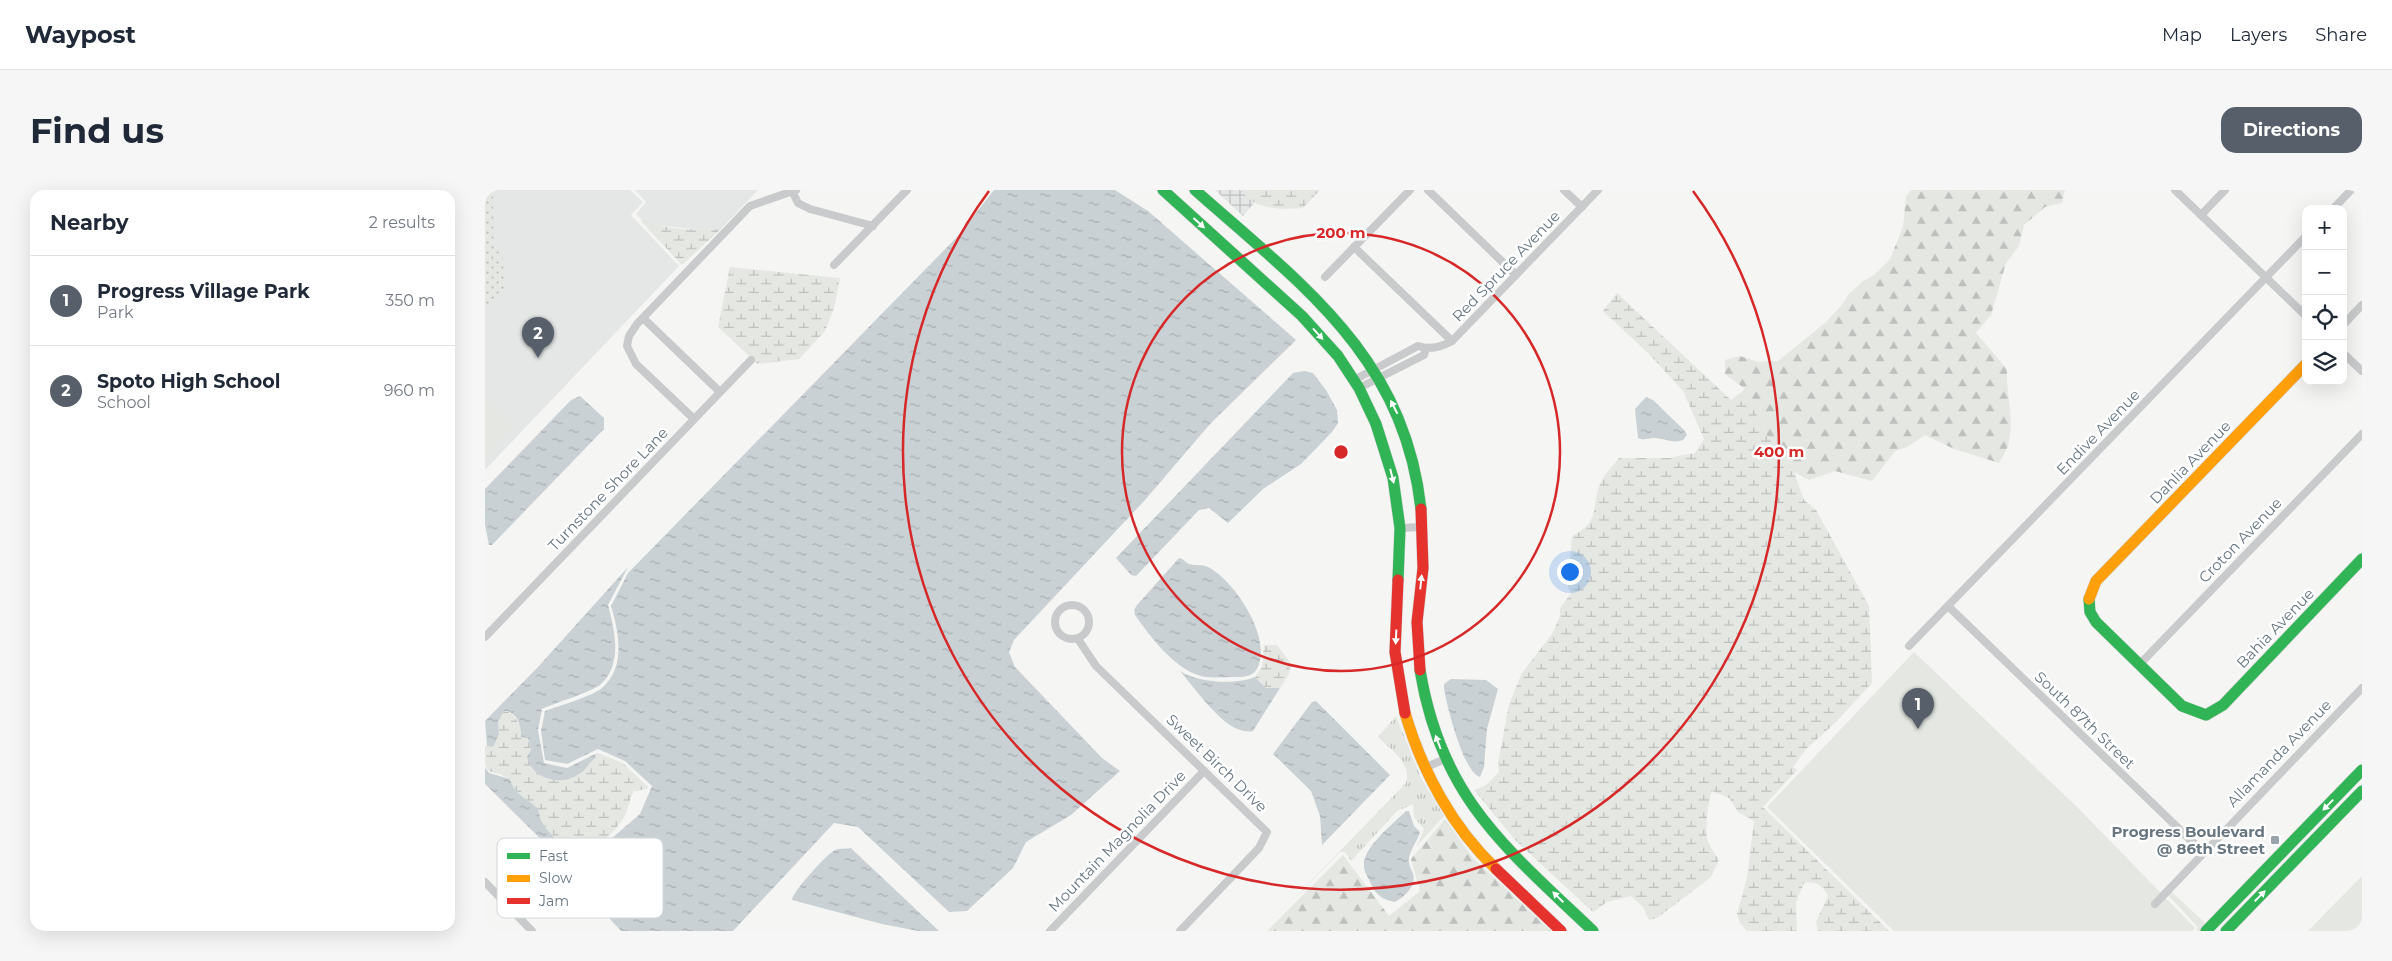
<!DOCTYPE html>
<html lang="en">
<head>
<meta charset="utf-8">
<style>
	body { margin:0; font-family:Montserrat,sans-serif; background:#f6f6f7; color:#1f2937 }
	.controls { position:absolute; right:15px; top:15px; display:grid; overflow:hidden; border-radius:10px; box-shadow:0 5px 20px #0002 }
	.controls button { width:45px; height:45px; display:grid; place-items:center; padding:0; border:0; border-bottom:1px solid #e0e1e3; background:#fff; color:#1f2937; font:25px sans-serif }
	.you { position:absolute; left:1084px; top:381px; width:18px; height:18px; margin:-12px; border:4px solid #fff; border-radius:50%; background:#1a73e8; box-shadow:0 0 0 8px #1a73e833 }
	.badge { display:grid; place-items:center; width:32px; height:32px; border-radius:50%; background:#565f6a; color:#fff; font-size:16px; font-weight:700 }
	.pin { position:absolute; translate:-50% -41px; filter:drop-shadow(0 1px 2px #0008) }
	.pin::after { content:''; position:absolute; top:26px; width:18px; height:15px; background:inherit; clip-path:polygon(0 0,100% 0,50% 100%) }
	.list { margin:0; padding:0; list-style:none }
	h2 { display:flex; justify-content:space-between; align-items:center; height:65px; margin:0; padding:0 20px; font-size:21px }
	h2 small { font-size:16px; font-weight:400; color:#747a83 }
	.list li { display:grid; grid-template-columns:32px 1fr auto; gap:15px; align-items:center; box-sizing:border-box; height:90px; padding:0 20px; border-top:1px solid #e0e1e3 }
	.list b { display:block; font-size:19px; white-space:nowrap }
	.list p { margin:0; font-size:16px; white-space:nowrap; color:#747a83 }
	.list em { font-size:16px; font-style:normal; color:#747a83 }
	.icon { flex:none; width:28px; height:28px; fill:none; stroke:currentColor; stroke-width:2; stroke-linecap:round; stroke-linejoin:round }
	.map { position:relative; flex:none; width:1877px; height:741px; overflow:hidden; border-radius:15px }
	header { display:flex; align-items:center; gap:30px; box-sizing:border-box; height:70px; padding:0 25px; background:#fff; border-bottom:1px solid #e0e1e3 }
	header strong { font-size:24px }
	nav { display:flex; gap:28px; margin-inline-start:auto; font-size:18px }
	.intro { display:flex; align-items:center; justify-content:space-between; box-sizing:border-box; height:120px; padding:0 30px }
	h1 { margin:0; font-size:35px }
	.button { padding:12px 22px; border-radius:15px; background:#565f6a; color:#fff; font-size:18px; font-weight:700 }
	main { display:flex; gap:30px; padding:0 30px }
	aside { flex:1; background:#fff; border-radius:15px; box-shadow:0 5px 20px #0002 }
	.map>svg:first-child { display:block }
	.built { fill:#e5e6e6 }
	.industrial { fill:url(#industrial-grid) }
	.grass { fill:url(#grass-tufts) }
	.forest { fill:url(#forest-firs) }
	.wetland { fill:url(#wetland-marsh) }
	.park { fill:#e4e7e2 }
	.garden { fill:url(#garden-dots) }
	.water { fill:url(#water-ripples) }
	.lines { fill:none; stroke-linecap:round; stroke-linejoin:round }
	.fast-casing { stroke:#d2d2d2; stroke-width:12 }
	.slow-casing { stroke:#d2d2d2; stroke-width:12 }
	.jam-casing { stroke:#d2d2d2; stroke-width:12 }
	.street { stroke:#c9cacb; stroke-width:8 }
	.fast { stroke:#30b455; stroke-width:11 }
	.slow { stroke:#ff9f0a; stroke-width:11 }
	.jam { stroke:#e5322d; stroke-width:11 }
	.oneway { fill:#fff }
	.ring { fill:none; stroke:#d62828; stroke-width:2.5 }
	.poi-dot { fill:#99a2a9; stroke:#fff; stroke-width:2 }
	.labels { text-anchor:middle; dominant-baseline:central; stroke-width:5; stroke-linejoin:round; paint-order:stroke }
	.street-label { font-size:15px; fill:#677681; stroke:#fff }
	.poi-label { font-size:15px; font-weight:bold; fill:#677681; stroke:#fff; text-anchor:end }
	.key { fill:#fff; stroke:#d1d6d9; stroke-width:1 }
	.key-label { font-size:14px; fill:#677681 }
	.centre { fill:#d62828; stroke:#fff; stroke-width:2.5 }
	.ring-label { font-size:15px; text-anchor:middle; font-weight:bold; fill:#d62828; stroke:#fff; stroke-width:5; stroke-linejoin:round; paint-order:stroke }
</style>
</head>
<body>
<header>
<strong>Waypost</strong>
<nav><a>Map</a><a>Layers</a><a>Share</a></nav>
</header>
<div class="intro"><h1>Find us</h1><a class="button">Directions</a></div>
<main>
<aside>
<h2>Nearby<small>2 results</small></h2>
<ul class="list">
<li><span class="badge">1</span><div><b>Progress Village Park</b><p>Park</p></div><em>350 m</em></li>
<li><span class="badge">2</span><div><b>Spoto High School</b><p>School</p></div><em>960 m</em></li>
</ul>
</aside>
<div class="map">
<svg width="1877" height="741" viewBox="0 0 1877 741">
	<defs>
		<pattern id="industrial-grid" width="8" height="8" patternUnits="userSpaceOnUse" patternTransform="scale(1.25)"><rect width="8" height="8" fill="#e5e6e6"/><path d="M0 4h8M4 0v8" fill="none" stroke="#bdbfc0"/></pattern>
		<pattern id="grass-tufts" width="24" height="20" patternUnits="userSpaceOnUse" patternTransform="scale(1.25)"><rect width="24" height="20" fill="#e4e7e2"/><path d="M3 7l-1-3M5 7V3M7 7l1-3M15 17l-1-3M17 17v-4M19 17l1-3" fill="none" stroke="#bdc0bd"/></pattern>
		<pattern id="forest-firs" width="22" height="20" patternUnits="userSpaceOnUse" patternTransform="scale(1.25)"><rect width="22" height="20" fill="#e4e7e2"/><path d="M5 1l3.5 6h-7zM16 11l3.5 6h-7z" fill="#bdc0bd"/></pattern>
		<pattern id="wetland-marsh" width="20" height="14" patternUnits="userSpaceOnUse" patternTransform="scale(1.25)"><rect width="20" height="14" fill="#e4e7e2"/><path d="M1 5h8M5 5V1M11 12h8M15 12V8" fill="none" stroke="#bdc0bd"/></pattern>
		<pattern id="garden-dots" width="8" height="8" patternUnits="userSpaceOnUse" patternTransform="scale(1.25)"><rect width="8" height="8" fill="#e4e7e2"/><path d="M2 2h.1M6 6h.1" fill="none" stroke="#bdc0bd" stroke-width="1.8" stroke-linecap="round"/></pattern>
		<pattern id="water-ripples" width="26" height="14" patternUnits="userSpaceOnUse" patternTransform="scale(1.25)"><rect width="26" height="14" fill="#cad1d4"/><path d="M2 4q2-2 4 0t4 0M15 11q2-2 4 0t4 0" fill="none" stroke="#a8aeb1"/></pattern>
	</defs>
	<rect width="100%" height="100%" fill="#f5f5f3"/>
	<g class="built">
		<path d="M0,0H145L158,12L146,25L194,76L0,280Z"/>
		<path d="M150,0H273L236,39L219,40L168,35L159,32L151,24L161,12Z"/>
	</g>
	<path class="industrial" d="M730,0H755L770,12L758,26Z"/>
	<path class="grass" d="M911,526L936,588L959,626L932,656L939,639L929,627L928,614L912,621L866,671L860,662H855L791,727L921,593C927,573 905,559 893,547Z"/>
	<g class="forest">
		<path d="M1426,0H1580L1577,13L1560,17L1539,35L1534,56L1521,73L1506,125L1491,143L1522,179C1521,203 1529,228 1524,251C1523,258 1518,266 1514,273L1469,259L1440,245L1422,257L1410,261L1387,291L1350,281L1324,290L1309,282L1299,271L1281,244L1260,199L1240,184V170L1255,166L1273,172L1293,171L1340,133L1356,116L1364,104L1377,92L1389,85L1405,69L1418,37L1421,6Z"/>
		<path d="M960,629L988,668L1066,741H782L858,665L904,726L935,701L926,669Z"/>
	</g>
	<g class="wetland">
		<path d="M755,0H835L818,18C795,20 770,20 755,0Z"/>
		<path d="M155,30C180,40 210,40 236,39L197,75Z"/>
		<path d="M245,77L355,88L349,118L340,141L314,169L273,174L233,137Z"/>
		<path d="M1132,103L1246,210L1260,199L1281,244L1309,282L1319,310L1331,320L1384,416L1387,493L1348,535L1321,559L1308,577L1312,580L1278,617L1404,741H1333L1331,732L1343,706C1338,695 1331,691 1319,693L1311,712L1312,741H1262L1255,733L1252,724L1262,688L1269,631L1253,622L1244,608L1227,601C1223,611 1220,638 1222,648C1224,655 1230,664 1234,670L1226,687L1172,728L1164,730L1158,717L1146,706L1122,712L1108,722L1031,651L989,600L1001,595L1014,582L1013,573L1024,514L1037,483L1067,444L1075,426V418L1086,403L1083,398L1087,346C1118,331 1105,313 1117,290C1121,282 1129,275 1134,268H1184L1210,263L1219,249L1198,201L1164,164L1118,121Z"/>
		<path d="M779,455H792L806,474L804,484L795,498H781L770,487L777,477Z"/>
		<path d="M19,521L27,523L43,548L46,560L43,567L70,590C81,589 92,588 100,579C104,574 105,571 111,568L110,564L113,563L138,573L163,597L162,599L149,601C144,609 144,619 139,627C128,646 107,663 84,660C72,650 56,638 54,622L27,597L25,589C0,575 0,592 0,555L2,556L14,544L13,532Z"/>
	</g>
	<g class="park">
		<path d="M2,208L30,236L0,267V210Z"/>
		<path d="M1429,462L1592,617L1710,738L1707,741H1409L1282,617Z"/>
		<path d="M1877,686V741H1823Z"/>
		<path d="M1687,702L1721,734L1715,741H1712V736L1683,705Z"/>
	</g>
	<path class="garden" d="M0,0H8L9,59H19V63L8,64V68H18L19,99L0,118Z"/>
	<g class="water">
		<path d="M509,0H630L663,21L811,150L725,234L660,310L529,450L524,462L530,477L617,568L635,581L586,625L541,652L528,678L482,721L464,722L373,637L349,633L248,741H136L84,685L155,624L167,596L140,571L113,559L82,574L60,570L56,541L60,521C73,516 108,506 117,498C141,477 134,443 126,416L143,383L471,48Z"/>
		<path d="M819,181L828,183L841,200L852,220L853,233L847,242L816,274L778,299L743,333L724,318L714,320L651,386L646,385L631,368L808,183Z"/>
		<path d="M95,206L119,228V239L7,355H4L0,335V299L86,210Z"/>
		<path d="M1161,207L1168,210L1200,241L1202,245L1198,250C1187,254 1180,248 1169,248C1163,248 1159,251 1153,248L1150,219Z"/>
		<path d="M694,368C699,369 700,372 704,374C710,376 717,374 723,377C749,390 787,447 773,477C768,488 757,487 747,487C738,487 729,488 720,487C692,482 666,448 650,425L649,420L652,415Z"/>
		<path d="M143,377L123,415C130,442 138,474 115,495C106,502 70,513 57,519L53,540L59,573L82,578L110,564L111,568C103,572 102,580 94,584C76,597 47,589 42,567L46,560L43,548L36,547C37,536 31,520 19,521L13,532L14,544L8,557L2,556L0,531L53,477Z"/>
		<path d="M695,481C712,493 752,495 770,487L781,498H795L768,541C742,547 711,499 695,481Z"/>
		<path d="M966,489L1001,490L1013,499L1002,539L999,577L995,587C978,582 962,516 959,499V494Z"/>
		<path d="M831,511L905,585L837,655L835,626L826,601L788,564L827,512Z"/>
		<path d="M0,578L4,583L25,589C29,604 41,608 51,617C55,621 54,627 57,632C63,643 74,652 84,660L100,659L118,651L86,679L0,594Z"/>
		<path d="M921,621H924L929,636L935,642C932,652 926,658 924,668C923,674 926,678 928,684C932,696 919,707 910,712C898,710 891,705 886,694C884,689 879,682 879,676C876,659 909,633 921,621Z"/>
		<path d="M366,658L370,662L454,741H433L397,734L307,710C307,702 343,663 350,660C354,658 362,659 366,658Z"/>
	</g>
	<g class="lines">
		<defs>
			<g id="fast">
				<path d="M678,0L817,126L853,166L874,198L891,234L908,288L915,338L913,390"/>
				<path d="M710,0C817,95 919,166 936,319"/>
				<path d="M1604,409L1605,422L1611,432L1697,516L1721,525L1738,515L1877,369"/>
				<path d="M935,480C956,608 1020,657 1108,741"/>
				<path d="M1721,741L1877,580"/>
				<path d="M1741,741L1877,601"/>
			</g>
			<g id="slow">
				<path d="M1604,409L1611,391L1821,174"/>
				<path d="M920,523C937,581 967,637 1011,679"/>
			</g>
			<g id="jam">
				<path d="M913,390L910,462L920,523"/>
				<path d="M935,480L932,432L938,378L936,319"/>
				<path d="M1011,679L1076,741"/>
			</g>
		</defs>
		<use href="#fast" class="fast-casing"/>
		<use href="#slow" class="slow-casing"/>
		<use href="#jam" class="jam-casing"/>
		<g class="street">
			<path d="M943,0L1031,85"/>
			<path d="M1079,0L1097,17"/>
			<path d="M1690,0L1821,126"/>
			<path d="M307,1L313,13L325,19L388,36"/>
			<path d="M1848,19L1866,0"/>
			<path d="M1716,25L1740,0"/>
			<path d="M869,57L967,151"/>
			<path d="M349,75L422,0"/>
			<path d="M840,87L925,0"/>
			<path d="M158,128L235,202"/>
			<path d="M1858,135L1877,115"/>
			<path d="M1858,163L1877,181"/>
			<path d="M869,190L933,156C946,160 956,157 967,151L1113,0"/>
			<path d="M874,198L939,165L941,158"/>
			<path d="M209,229L151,174L142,156L144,146L152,134L265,16L311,0"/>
			<path d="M915,338L937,337"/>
			<circle cx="587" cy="432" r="17"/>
			<path d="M1464,417L1718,662"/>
			<path d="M0,447L266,170"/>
			<path d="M593,449L611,476L782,642L774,658L695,741"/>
			<path d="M1424,456L1821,46"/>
			<path d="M1654,475L1877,244"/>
			<path d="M939,578L960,569"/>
			<path d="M0,692L47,741"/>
			<path d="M1670,714L1877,498"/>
			<path d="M565,741L719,581"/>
		</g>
		<use href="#fast" class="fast"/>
		<use href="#slow" class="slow"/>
		<use href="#jam" class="jam"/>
	</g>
	<defs><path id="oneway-solid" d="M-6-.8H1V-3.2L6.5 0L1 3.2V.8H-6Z" transform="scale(1.25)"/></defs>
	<g class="oneway">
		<use href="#oneway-solid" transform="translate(714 33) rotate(42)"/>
		<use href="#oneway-solid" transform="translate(833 144) rotate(48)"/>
		<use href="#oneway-solid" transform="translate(909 217) rotate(-117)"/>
		<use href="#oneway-solid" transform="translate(907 286) rotate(76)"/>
		<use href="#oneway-solid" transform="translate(936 392) rotate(-84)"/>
		<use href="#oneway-solid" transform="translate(911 447) rotate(93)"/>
		<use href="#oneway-solid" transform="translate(953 552) rotate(-111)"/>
		<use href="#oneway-solid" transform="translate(1843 615) rotate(134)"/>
		<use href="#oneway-solid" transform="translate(1775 706) rotate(-45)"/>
		<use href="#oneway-solid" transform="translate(1073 707) rotate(-136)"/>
	</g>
	<g class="ring">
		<circle cx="856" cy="262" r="219"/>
		<path d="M1208 1A438 438 0 1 1 504 1"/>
	</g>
	<rect class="poi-dot" x="1785" y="645" width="10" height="10" rx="2.5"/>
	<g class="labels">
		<g class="street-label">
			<text transform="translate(1021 76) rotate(-46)">Red Spruce Avenue</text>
			<text transform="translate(1613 242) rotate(-46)">Endive Avenue</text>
			<text transform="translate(1705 272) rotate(-46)">Dahlia Avenue</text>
			<text transform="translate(123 299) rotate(-46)">Turnstone Shore Lane</text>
			<text transform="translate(1755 350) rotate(-46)">Croton Avenue</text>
			<text transform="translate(1790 438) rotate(-46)">Bahia Avenue</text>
			<text transform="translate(1600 530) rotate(44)">South 87th Street</text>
			<text transform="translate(1794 563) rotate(-46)">Allamanda Avenue</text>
			<text transform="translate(732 573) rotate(44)">Sweet Birch Drive</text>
			<text transform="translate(632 651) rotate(-46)">Mountain Magnolia Drive</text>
		</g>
		<g class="poi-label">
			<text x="1780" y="641">Progress Boulevard<tspan x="1780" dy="17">@ 86th Street</tspan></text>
		</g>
	</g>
	<rect x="12" y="648" width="166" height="80" rx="8" class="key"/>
	<rect x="22" y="663" width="23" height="6" fill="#30b455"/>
	<rect x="22" y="685" width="23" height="7" fill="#ff9f0a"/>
	<rect x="22" y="708" width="23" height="6" fill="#e5322d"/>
	<g class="key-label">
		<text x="54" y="671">Fast</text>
		<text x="54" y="693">Slow</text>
		<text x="54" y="716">Jam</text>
	</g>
	<circle cx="856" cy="262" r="8" class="centre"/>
	<g class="ring-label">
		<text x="856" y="48">200 m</text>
		<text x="1294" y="267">400 m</text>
	</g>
</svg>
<div class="controls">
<button>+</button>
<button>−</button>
<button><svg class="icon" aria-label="locate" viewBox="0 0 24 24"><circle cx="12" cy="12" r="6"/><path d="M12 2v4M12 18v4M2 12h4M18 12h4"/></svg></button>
<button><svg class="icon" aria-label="layers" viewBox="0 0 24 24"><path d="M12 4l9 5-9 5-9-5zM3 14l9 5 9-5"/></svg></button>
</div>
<div class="you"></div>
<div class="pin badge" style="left:1433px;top:539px">1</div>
<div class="pin badge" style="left:53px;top:168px">2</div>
</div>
</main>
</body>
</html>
